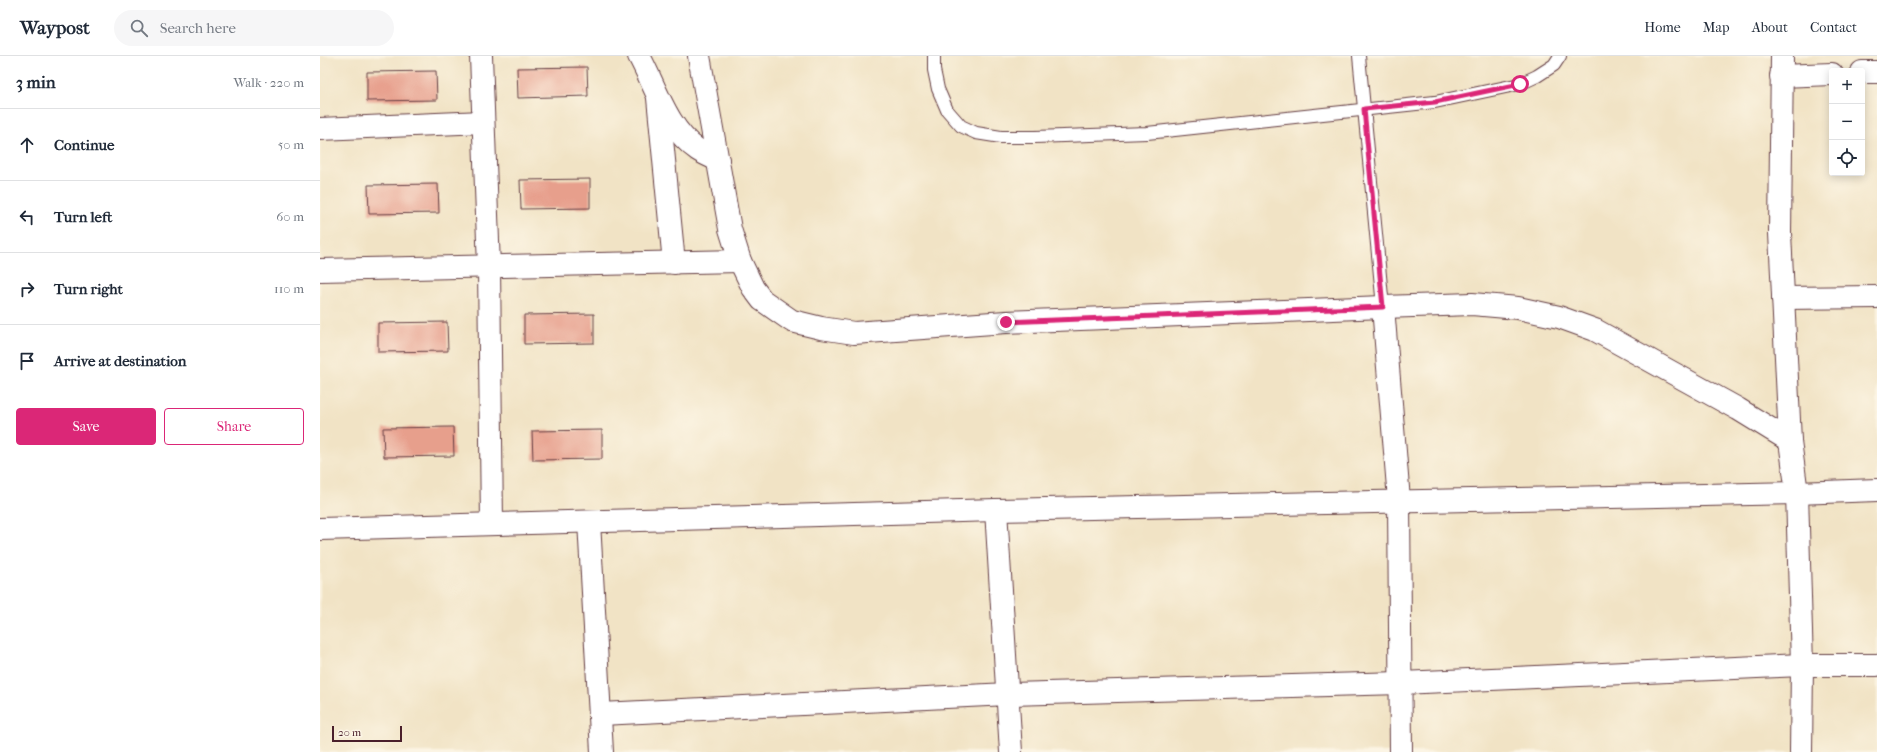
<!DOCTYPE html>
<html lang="en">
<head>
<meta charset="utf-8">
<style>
	body { margin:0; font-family:"IM FELL French Canon",serif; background:#f6f6f7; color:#1f2937 }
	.controls { position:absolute; right:12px; top:12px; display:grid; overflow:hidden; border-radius:4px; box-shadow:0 2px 10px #0003 }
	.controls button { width:36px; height:36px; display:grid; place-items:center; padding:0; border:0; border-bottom:1px solid #e0e1e3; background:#fff; color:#1f2937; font:20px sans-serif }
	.scale { position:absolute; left:12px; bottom:10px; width:70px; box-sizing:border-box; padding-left:4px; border:2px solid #4a1f2b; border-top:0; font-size:11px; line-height:14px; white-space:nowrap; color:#4a1f2b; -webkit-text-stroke:3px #fcf5e5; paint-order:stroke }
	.stop { position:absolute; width:12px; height:12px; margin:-9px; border:3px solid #db2777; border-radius:50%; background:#fff }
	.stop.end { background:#db2777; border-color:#fff; box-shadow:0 1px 4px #0008 }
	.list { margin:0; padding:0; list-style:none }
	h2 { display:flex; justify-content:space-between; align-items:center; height:52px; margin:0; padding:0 16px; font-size:17px }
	h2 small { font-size:13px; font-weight:400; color:#747a83 }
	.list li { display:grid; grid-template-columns:26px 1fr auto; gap:12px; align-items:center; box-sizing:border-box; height:72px; padding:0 16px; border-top:1px solid #e0e1e3 }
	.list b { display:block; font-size:15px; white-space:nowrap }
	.list em { font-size:13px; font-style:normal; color:#747a83 }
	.actions { display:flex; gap:8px; padding:12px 16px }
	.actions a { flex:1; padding:9px 0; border:1px solid #db2777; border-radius:4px; text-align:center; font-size:14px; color:#db2777 }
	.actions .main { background:#db2777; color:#fff }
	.icon { flex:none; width:22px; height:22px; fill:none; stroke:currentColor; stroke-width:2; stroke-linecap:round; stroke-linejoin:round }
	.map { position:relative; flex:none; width:1557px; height:696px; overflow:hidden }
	header { display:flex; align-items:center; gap:24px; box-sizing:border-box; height:56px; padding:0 20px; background:#fff; border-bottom:1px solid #e0e1e3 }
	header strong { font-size:19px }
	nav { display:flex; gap:22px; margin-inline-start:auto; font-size:14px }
	.search { width:280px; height:36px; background:#f6f6f7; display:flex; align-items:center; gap:10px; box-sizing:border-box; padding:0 14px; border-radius:22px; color:#747a83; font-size:15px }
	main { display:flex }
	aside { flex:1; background:#fff }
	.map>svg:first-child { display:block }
	.building { fill:#e79f8c }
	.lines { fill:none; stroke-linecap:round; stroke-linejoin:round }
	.service-casing { stroke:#633c42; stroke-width:14 }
	.minor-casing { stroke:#633c42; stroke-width:24 }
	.service { stroke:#fff; stroke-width:12 }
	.minor { stroke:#fff; stroke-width:22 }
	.route { stroke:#db2777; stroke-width:5 }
</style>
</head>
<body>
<header>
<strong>Waypost</strong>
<div class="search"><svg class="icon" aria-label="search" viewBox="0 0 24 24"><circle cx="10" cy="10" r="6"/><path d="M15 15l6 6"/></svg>Search here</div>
<nav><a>Home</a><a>Map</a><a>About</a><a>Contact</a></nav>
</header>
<main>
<aside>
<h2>3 min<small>Walk · 220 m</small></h2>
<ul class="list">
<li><svg class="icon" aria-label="ahead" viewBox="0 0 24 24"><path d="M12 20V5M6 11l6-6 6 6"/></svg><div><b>Continue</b></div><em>50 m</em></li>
<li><svg class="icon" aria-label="left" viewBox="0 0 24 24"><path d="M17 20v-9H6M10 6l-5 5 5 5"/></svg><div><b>Turn left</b></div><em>60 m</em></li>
<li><svg class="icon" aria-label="right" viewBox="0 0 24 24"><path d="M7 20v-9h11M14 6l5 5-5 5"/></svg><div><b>Turn right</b></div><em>110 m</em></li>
<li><svg class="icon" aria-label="arrive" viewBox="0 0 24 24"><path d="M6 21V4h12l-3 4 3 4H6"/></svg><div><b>Arrive at destination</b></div></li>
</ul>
<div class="actions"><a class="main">Save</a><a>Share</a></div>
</aside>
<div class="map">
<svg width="1557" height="696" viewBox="0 0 1557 696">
	<rect width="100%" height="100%" fill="#fcf5e5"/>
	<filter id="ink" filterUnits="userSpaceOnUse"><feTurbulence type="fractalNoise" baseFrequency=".025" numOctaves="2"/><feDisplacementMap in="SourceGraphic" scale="8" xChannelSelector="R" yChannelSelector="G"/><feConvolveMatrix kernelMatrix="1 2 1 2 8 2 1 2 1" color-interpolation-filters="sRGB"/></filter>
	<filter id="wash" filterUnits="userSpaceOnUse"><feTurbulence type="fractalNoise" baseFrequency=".012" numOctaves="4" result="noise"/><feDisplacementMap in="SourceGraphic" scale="16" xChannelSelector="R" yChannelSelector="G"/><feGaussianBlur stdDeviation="0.9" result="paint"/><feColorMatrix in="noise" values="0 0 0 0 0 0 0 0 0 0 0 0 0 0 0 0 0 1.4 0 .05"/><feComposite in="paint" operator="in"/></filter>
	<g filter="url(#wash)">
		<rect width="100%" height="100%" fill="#f1e3c5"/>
		<g id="blocks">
			<g class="building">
				<path d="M267,11L268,40L198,42L197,12Z"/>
				<path d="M116,15L117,44L47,45V16Z"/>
				<path d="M270,123V152L201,153L200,124Z"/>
				<path d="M118,128L119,157L49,158L48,129Z"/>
				<path d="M274,258V287L204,288V259Z"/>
				<path d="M127,266L128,295L58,296V267Z"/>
				<path d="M133,371L134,400L64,401L63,372Z"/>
				<path d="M282,374V403L213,404L212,375Z"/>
			</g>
		</g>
	</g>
	<g filter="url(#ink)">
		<use href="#blocks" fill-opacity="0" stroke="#633c42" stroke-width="1"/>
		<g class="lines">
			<defs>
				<g id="service">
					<path d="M614,0V14L618,33L627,54L641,70L656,77L681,81H715L827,77L1115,46L1200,28L1217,20L1234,9L1240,0"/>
					<path d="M1039,0L1063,251"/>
				</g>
				<g id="minor">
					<path d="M161,0L169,211L172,468"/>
					<path d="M319,0C336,31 347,73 378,94C384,98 391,101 398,104"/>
					<path d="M379,0L410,173L420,205L433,232L442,244L472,265L501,272L534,277L686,266L1063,251L1152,248L1198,252L1239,261L1275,274L1418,353L1470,385"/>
					<path d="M1462,0L1460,177L1470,385L1477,437L1482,609L1481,696"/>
					<path d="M1542,16H1557"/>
					<path d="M1461,20L1512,18"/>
					<path d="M338,42L354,207"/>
					<path d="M0,73L163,66"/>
					<path d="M0,214L420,205"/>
					<path d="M1463,242L1557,241"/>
					<path d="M1063,251L1079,444L1081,696"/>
					<path d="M676,454L691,696"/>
					<path d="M269,466L282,696"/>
					<path d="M0,473L676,454L1477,437L1557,434"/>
					<path d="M281,658L688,638L1081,627L1482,609H1557"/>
				</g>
			</defs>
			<use href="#service" class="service-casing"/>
			<use href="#minor" class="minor-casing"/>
			<use href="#service" class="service"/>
			<use href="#minor" class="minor"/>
		</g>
	</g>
	<g class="lines" filter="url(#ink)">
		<path class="route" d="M686,266L1063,251L1044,53L1115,46L1200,28"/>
	</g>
</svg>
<div class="controls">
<button>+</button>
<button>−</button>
<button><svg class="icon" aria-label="locate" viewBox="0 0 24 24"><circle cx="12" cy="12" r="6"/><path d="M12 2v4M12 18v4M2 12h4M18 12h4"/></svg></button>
</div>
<div class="scale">20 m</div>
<div class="stop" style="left:1200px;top:28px"></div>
<div class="stop end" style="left:686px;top:266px"></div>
</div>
</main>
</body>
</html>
